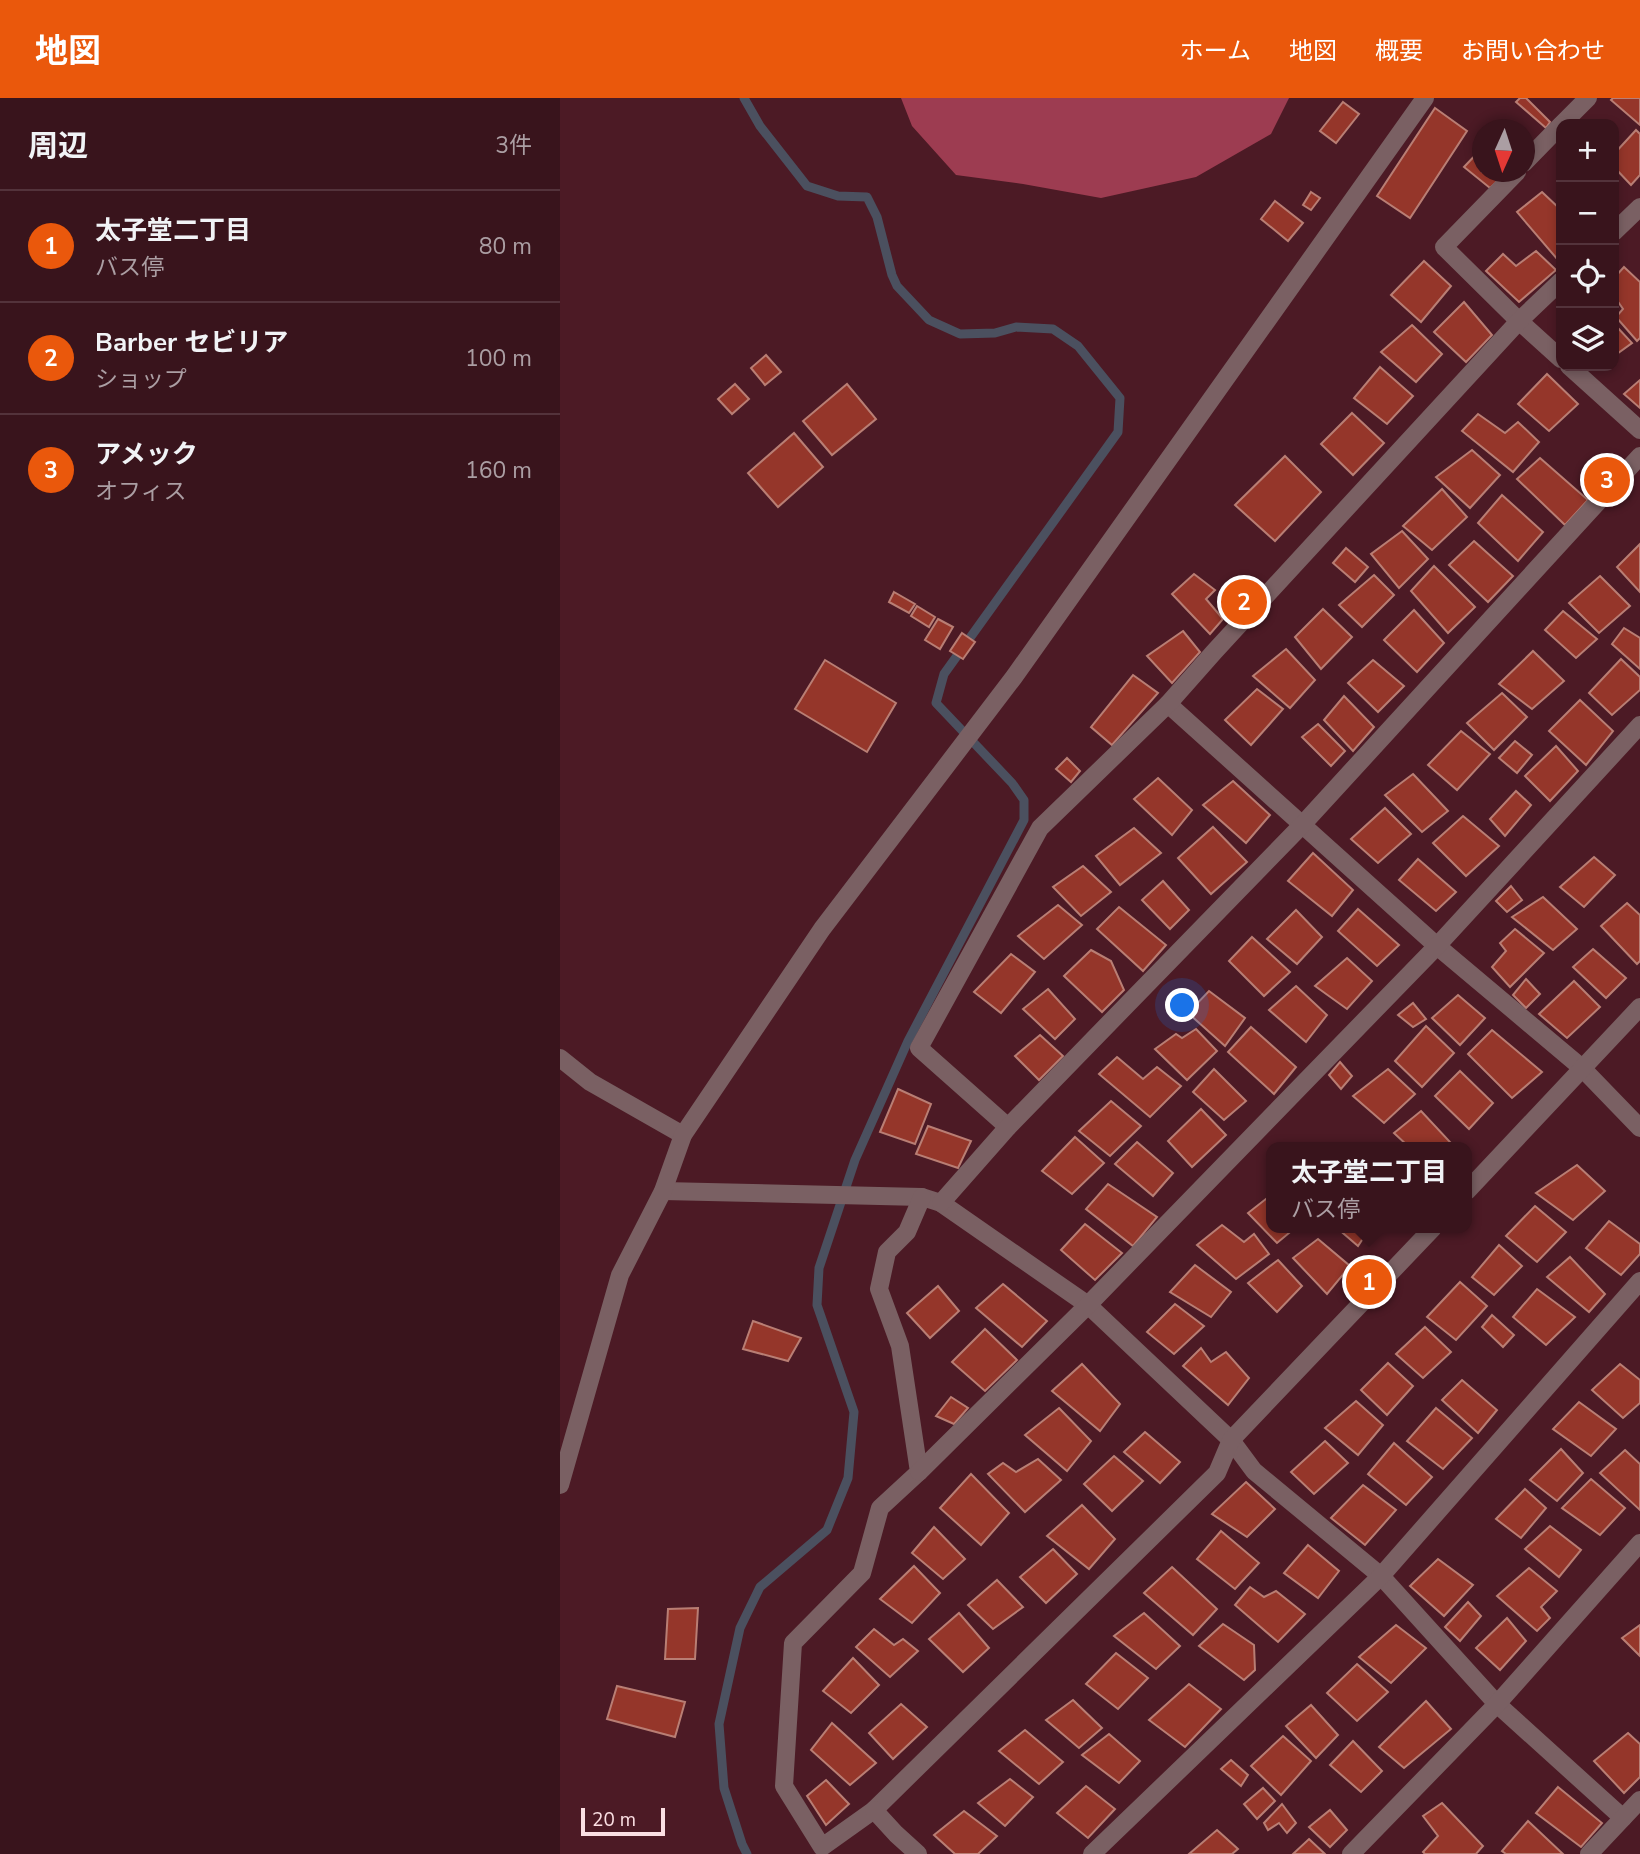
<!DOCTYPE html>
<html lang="ja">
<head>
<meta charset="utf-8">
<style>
	body { margin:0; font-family:"Nunito Sans","Noto Sans JP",sans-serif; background:#442129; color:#f1f3f6 }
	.controls { position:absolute; right:21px; top:21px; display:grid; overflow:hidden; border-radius:14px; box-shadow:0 4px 10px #0003 }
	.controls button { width:63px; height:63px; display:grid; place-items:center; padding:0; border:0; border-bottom:2px solid #53333b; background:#39141c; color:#f1f3f6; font:35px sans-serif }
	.compass { position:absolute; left:912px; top:21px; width:63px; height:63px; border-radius:50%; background:#39141c; box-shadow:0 4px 10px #0003; rotate:183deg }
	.scale { position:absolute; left:21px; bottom:18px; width:84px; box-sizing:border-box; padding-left:7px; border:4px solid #fbdfe3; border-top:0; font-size:19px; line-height:24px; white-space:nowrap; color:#fbdfe3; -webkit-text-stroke:5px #4c1a25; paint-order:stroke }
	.you { position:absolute; left:623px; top:908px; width:24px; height:24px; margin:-18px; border:5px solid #fff; border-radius:50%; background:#1a73e8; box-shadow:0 0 0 10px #1a73e833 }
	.badge { display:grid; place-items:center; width:46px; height:46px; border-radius:50%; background:#ea580c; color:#fff; font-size:23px; font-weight:700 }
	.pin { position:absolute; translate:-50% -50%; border:4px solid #fff; box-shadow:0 2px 7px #0006 }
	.popup { position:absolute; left:706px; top:1044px; width:206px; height:91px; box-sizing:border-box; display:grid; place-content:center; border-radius:14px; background:#39141c; filter:drop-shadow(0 2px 5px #0005); font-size:23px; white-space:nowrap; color:#ab9ea3 }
	.popup b { font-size:26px; color:#f1f3f6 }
	.popup::after { content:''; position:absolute; left:50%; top:100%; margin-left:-14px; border:14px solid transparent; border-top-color:#39141c }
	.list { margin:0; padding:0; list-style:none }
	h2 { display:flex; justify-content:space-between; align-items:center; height:91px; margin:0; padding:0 28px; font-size:30px }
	h2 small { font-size:23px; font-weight:400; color:#ab9ea3 }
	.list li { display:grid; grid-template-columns:46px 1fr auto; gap:21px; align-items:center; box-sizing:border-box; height:112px; padding:0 28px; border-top:2px solid #53333b }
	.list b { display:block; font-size:26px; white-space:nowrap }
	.list p { margin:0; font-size:23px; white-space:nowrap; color:#ab9ea3 }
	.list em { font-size:23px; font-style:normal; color:#ab9ea3 }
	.icon { flex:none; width:38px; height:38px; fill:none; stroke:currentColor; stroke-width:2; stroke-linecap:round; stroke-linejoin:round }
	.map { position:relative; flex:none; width:1080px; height:1756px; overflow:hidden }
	header { display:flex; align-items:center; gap:42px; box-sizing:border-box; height:98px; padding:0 35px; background:#ea580c; color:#fff }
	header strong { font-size:33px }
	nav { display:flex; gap:38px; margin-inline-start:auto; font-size:24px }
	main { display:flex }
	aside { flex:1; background:#39141c }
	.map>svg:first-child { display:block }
	.forest { fill:#9d3c51 }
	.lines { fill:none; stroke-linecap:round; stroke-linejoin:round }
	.stream { stroke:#4b505f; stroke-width:9 }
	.building { fill:#95362a; stroke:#b97e74; stroke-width:2 }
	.minor { stroke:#7a6063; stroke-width:18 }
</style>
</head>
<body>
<header>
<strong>地図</strong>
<nav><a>ホーム</a><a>地図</a><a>概要</a><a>お問い合わせ</a></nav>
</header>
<main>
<aside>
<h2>周辺<small>3件</small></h2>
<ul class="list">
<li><span class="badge">1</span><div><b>太子堂二丁目</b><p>バス停</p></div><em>80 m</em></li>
<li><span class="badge">2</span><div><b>Barber セビリア</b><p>ショップ</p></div><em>100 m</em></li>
<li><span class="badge">3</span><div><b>アメック</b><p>オフィス</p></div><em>160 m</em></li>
</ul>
</aside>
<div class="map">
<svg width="1080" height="1756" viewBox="0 0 1080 1756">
	<rect width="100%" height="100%" fill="#4c1a25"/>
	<path class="forest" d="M341,0H729L711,36L636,79L541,100L463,86L396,77L352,28Z"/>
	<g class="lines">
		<path class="stream" d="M184,0L200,28L247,88L278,98L307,99L317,119L332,177L337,188L369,222L400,236L435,235L456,229L493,231L518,248L560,300L558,334L384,576L376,605L452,685L464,702V722L348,943L295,1062L259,1170L257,1207L294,1314L288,1380L267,1432L200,1489L180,1530L159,1626L164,1690L182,1746L187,1756"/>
	</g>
	<g class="building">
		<path d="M960,0H966L990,24L986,30L956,4Z"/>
		<path d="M1053,0H1080V27L1051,2Z"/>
		<path d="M783,4L799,16L776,45L760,33Z"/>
		<path d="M875,10L907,33L850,120L817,98Z"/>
		<path d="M1076,32L1080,36V77L1071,87L1054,69V56Z"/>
		<path d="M922,50V74H948L930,90L904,69Z"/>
		<path d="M751,94L760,100L751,112L743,107Z"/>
		<path d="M982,94L1001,112V159L998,162L957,114Z"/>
		<path d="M715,103L743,125L728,143L701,121Z"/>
		<path d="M976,153L996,172L959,204L926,173L943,156L956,168Z"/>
		<path d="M864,163L891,188L861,224L831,197Z"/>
		<path d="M1064,169L1080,184V240L1077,243L1056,219L1063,211L1054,198V180Z"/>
		<path d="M904,204L932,237L906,264L874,234Z"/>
		<path d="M852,227L882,256L856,284L821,254Z"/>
		<path d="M1057,229L1072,245L1054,258V232Z"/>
		<path d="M206,257L221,274L205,287L191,270Z"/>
		<path d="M820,269L853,298L827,326L794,300Z"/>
		<path d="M987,276L1018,306L989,333L958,306Z"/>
		<path d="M1080,282V310L1064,296Z"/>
		<path d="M175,286L189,301L172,316L158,301Z"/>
		<path d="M287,286L316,321L272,357L243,323Z"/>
		<path d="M792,315L824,345L793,377L761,346Z"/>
		<path d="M918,316L945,335L958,324L979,344L953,374L902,333Z"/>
		<path d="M234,335L263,369L218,409L188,375Z"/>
		<path d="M912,352L940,377L910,410L876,379Z"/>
		<path d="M725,358L761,394L715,443L675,407Z"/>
		<path d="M980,360L1028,402L1005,427L957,381Z"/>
		<path d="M882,391L907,419L872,452L843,428Z"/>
		<path d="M942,397L983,434L958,463L918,425Z"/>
		<path d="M842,433L868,461L839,490L811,456Z"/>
		<path d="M914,443L953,478L928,504L889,467Z"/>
		<path d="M1080,446V494L1057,469Z"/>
		<path d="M786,450L808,469L795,484L773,465Z"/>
		<path d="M874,468L915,509L888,535L851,493Z"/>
		<path d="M634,476L655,492L646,501L663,521L650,536L612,496Z"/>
		<path d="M814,477L834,497L802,529L779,507Z"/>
		<path d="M1040,478L1070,508L1039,535L1009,505Z"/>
		<path d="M334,494L355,506L349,515L329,504Z"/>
		<path d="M357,508L375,519L369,529L351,518Z"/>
		<path d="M763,511L792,539L761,571L735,539Z"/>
		<path d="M854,512L884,545L857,574L824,542Z"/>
		<path d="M1003,513L1037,541L1016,560L985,532Z"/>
		<path d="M378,521L393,529L380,551L365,542Z"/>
		<path d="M1064,530L1080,540V571L1052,546Z"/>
		<path d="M623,533L640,554L612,585L587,558Z"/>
		<path d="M402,535L415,544L403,561L390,553Z"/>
		<path d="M726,551L755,582L730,610L693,578Z"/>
		<path d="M973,553L1004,583L972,611L939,586Z"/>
		<path d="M1061,561L1080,579V592L1052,617L1029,595Z"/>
		<path d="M265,562L336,605L307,654L235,611Z"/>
		<path d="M813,562L844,588L818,614L788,585Z"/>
		<path d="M573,577L598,595L552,647L531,629Z"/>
		<path d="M697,591L723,611L691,647L665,622Z"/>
		<path d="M942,595L967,619L934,652L907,625Z"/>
		<path d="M784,598L814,629L793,653L764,622Z"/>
		<path d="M1020,602L1053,633L1026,667L989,633Z"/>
		<path d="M758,626L785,653L771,668L742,639Z"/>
		<path d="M901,633L930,656L897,692L868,667Z"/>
		<path d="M955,643L972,657L957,675L939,660Z"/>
		<path d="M996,648L1018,673L990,703L965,678Z"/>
		<path d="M507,660L520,673L511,684L496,671Z"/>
		<path d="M853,676L888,713L862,734L825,697Z"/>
		<path d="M598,680L632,712L612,737L574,701Z"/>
		<path d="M673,683L710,717L686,745L643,707Z"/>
		<path d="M956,693L971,707L945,738L930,721Z"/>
		<path d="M825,710L851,736L818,765L791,741Z"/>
		<path d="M903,718L939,748L906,778L873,745Z"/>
		<path d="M653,729L687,764L651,796L618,760Z"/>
		<path d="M574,730L601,755L560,787L536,758Z"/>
		<path d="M753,755L793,792L772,818L728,783Z"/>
		<path d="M1034,759L1055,777L1024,809L1000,789Z"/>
		<path d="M858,761L896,794L876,813L839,782Z"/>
		<path d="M523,768L551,794L521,818L493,789Z"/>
		<path d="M603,783L629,812L610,831L582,802Z"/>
		<path d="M951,788L962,802L947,814L936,803Z"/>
		<path d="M983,799L1017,831L993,852L952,819Z"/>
		<path d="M1067,805L1080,817V863L1077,866L1041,828Z"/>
		<path d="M498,807L522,827L484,861L458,838Z"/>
		<path d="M559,809L606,847L583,873L537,831Z"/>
		<path d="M798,811L839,847L817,868L778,833Z"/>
		<path d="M736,812L762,839L737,866L707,841Z"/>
		<path d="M955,831L984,855L950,889L932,869L946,853L940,845Z"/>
		<path d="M692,839L730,874L704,898L669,863Z"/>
		<path d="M1033,851L1066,880L1046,900L1013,869Z"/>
		<path d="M531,852L551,863L564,892L542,914L504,878Z"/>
		<path d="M451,856L475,874L441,915L414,894Z"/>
		<path d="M787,860L812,883L787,911L755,888Z"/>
		<path d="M966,881L980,896L966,910L953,897Z"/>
		<path d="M1014,883L1040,909L1007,940L979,916Z"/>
		<path d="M736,888L767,917L746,944L709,912Z"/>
		<path d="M488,891L515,921L495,941L463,911Z"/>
		<path d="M649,893L685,920L665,948L628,915Z"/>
		<path d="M898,897L925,920L900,947L872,920Z"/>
		<path d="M853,905L866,921L853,929L838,917Z"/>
		<path d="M866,928L894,955L862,989L835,963Z"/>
		<path d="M691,929L736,969L714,996L668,954Z"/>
		<path d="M636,931L657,953L627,982L595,951L616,936L622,940Z"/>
		<path d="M932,932L982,974L952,1000L908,956Z"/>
		<path d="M480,937L503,958L479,982L455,958Z"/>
		<path d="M557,959L583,981L597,969L621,988L590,1019L539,976Z"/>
		<path d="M780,964L792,978L781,991L769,977Z"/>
		<path d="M654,971L686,1003L664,1022L633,994Z"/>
		<path d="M828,971L855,996L824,1025L793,998Z"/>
		<path d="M900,973L933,1005L909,1031L875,998Z"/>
		<path d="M338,991L371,1006L355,1046L320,1034Z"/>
		<path d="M551,1003L581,1028L550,1058L519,1033Z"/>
		<path d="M641,1011L666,1037L632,1069L608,1043Z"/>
		<path d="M861,1013L890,1044L883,1049H849L834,1035Z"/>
		<path d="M368,1028L411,1043L398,1070L356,1056Z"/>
		<path d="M515,1039L544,1065L512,1096L482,1073Z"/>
		<path d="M577,1044L613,1075L593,1098L555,1066Z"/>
		<path d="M1017,1067L1045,1093L1013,1122L976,1095Z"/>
		<path d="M548,1086L597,1119L573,1148L526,1111Z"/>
		<path d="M711,1097V1130H735L717,1145L688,1115Z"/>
		<path d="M975,1108L1006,1134L977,1164L946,1138Z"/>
		<path d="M1049,1123L1080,1146V1156L1061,1177L1026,1150Z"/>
		<path d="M525,1126L562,1155L535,1182L501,1152Z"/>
		<path d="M662,1127L684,1144L694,1136L709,1156L676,1181L637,1147Z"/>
		<path d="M777,1130H810L798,1148Z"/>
		<path d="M758,1141L790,1168L767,1196L733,1160Z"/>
		<path d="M939,1147L962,1168L934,1197L912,1179Z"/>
		<path d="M1010,1159L1045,1196L1029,1214L987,1179Z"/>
		<path d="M718,1162L742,1188L717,1214L688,1185Z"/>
		<path d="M635,1167L671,1194L651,1219L610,1194Z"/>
		<path d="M900,1184L927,1208L896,1242L867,1219Z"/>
		<path d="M443,1186L487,1223L462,1249L416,1210Z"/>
		<path d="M378,1188L399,1213L370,1240L347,1215Z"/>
		<path d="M977,1191L1015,1219L986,1247L953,1219Z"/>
		<path d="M615,1206L644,1228L614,1256L587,1234Z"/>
		<path d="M932,1217L954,1237L943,1249L922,1229Z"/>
		<path d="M193,1223L241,1240L228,1263L183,1251Z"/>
		<path d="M865,1229L891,1254L863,1280L836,1256Z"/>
		<path d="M425,1231L457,1262L425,1293L392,1264Z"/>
		<path d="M641,1250L651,1264L666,1254L689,1280L668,1307L623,1268Z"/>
		<path d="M828,1265L853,1288L827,1317L801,1292Z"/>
		<path d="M522,1266L560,1306L540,1333L492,1293Z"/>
		<path d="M1060,1266L1080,1282V1305L1063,1320L1032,1292Z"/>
		<path d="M902,1282L937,1312L918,1335L882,1302Z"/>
		<path d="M391,1299L408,1310L394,1326L376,1318Z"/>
		<path d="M796,1303L823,1327L798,1357L765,1330Z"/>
		<path d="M1019,1304L1056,1331L1031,1358L993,1331Z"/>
		<path d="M499,1310L531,1343L507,1373L465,1337Z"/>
		<path d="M876,1310L912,1340L883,1371L847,1343Z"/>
		<path d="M585,1334L620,1364L600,1385L564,1354Z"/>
		<path d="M765,1343L788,1365L754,1396L731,1374Z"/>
		<path d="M834,1345L872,1379L846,1407L808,1376Z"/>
		<path d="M1001,1351L1023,1375L997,1403L970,1382Z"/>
		<path d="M1065,1352L1080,1366V1412L1040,1375Z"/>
		<path d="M554,1358L583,1383L552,1413L524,1386Z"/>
		<path d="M478,1361L501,1382L465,1414L428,1376L443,1365L456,1374Z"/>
		<path d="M411,1376L449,1415L421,1447L380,1410Z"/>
		<path d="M1031,1381L1065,1410L1040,1437L1002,1410Z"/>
		<path d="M686,1384L715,1411L687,1439L652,1416Z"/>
		<path d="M803,1387L836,1412L805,1447L771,1420Z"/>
		<path d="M965,1391L986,1410L961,1440L936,1421Z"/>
		<path d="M522,1407L555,1441L529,1471L487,1438Z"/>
		<path d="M990,1428L1021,1452L999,1479L965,1451Z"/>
		<path d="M374,1429L405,1461L383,1481L352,1455Z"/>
		<path d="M661,1433L699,1465L675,1491L637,1461Z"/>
		<path d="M748,1447L779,1473L758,1500L724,1475Z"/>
		<path d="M493,1451L517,1476L486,1505L460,1479Z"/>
		<path d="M878,1461L913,1487L884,1518L850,1488Z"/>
		<path d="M354,1468L380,1495L352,1525L320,1501Z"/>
		<path d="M612,1469L657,1511L633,1537L584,1495Z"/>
		<path d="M969,1470L997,1493L981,1509L990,1520L977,1533L937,1498Z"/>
		<path d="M437,1482L463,1509L433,1531L408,1507Z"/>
		<path d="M690,1489L704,1499L716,1493L745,1516L718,1544L675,1507Z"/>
		<path d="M908,1504L921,1518L900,1543L885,1529Z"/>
		<path d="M138,1510L135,1561H105L108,1511Z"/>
		<path d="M399,1515L429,1550L403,1574L369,1541Z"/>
		<path d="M584,1515L620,1548L596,1571L554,1538Z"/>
		<path d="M947,1520L966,1543L940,1572L916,1550Z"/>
		<path d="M663,1526L694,1547L695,1572L684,1582L639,1548Z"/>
		<path d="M836,1527L866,1550L831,1585L799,1559Z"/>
		<path d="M1080,1527V1558L1062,1540Z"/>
		<path d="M314,1531L334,1547L343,1541L358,1553L330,1579L296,1549Z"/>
		<path d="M556,1555L588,1580L558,1611L526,1586Z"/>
		<path d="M293,1560L319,1587L291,1615L263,1593Z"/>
		<path d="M797,1566L828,1594L797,1623L767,1595Z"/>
		<path d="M629,1586L661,1611L625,1649L589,1622Z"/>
		<path d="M57,1588L125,1604L115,1639L47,1621Z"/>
		<path d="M513,1602L542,1630L519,1650L486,1622Z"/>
		<path d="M866,1603L891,1631L844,1670L819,1649Z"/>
		<path d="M341,1606L367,1629L333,1661L309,1635Z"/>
		<path d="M751,1607L778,1637L756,1660L726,1628Z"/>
		<path d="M272,1625L316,1665L290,1687L251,1652Z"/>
		<path d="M465,1632L503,1664L479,1686L439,1653Z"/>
		<path d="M1068,1635L1080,1646V1679L1064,1695L1034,1663Z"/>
		<path d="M549,1636L580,1663L559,1685L522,1657Z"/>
		<path d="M723,1638L751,1663L721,1697L691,1668Z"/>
		<path d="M793,1643L822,1673L801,1694L770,1667Z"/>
		<path d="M671,1662L688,1677L681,1688L661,1671Z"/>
		<path d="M450,1681L473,1699L445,1728L418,1705Z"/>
		<path d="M266,1682L289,1706L266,1727L247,1698Z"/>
		<path d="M526,1688L555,1711L528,1740L497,1715Z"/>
		<path d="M998,1689L1042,1725L1021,1749L976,1715Z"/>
		<path d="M703,1690L715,1703L697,1721L684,1706Z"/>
		<path d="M882,1705L923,1748L916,1756H865L863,1754L878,1738L863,1718Z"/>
		<path d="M722,1706L736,1725L727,1735L719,1725L708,1732L704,1725Z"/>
		<path d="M770,1712L787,1732L770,1749L749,1729Z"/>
		<path d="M404,1713L437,1738L418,1756H395L374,1737Z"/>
		<path d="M968,1723L1003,1756H946L942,1753Z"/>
		<path d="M657,1732L678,1751L672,1756H629Z"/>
		<path d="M749,1741L765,1756H733Z"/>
	</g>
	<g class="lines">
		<g class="minor">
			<path d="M1002,26L1028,0"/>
			<path d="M964,65L1001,27"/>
			<path d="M957,74L884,149L959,223L1001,261"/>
			<path d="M1054,134L1080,109"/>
			<path d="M1009,268L1080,332"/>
			<path d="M608,606L877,848L1022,970L1080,1030"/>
			<path d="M0,960L30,984L123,1037"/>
			<path d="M448,1029L359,950L480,730L608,606L654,554L959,223L1001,183"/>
			<path d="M103,1093L362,1099L381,1105L528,1207L671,1342L694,1373L821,1478L937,1606L1063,1720"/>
			<path d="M907,1093L1080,909"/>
			<path d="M362,1099L347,1134L327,1154L319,1191L340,1248L359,1374L320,1410L302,1475L233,1545L224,1688L262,1749L314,1712L657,1375L671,1342L873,1130"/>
			<path d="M381,1105L448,1029L743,726L1080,358"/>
			<path d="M359,1374L528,1207L877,848L1080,627"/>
			<path d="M0,1387L60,1177L103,1093L123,1037L262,831L454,579L865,0"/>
			<path d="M314,1712L336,1736L358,1756"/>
			<path d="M532,1756L821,1478L1080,1183"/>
			<path d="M791,1756L937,1606L1080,1445"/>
			<path d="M1029,1756L1080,1702"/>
		</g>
	</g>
</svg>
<div class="controls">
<button>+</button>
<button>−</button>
<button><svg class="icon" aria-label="locate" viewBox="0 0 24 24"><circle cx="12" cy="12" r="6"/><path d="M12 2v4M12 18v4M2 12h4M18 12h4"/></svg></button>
<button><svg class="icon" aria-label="layers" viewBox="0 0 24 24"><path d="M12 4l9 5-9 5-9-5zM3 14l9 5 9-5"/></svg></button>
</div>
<svg class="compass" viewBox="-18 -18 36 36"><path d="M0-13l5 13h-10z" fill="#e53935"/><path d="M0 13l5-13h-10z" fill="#ab9ea3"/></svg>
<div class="scale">20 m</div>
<div class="you"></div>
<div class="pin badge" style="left:809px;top:1184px">1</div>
<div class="popup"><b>太子堂二丁目</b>バス停</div>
<div class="pin badge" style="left:684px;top:504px">2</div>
<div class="pin badge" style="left:1047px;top:382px">3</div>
</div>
</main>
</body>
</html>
